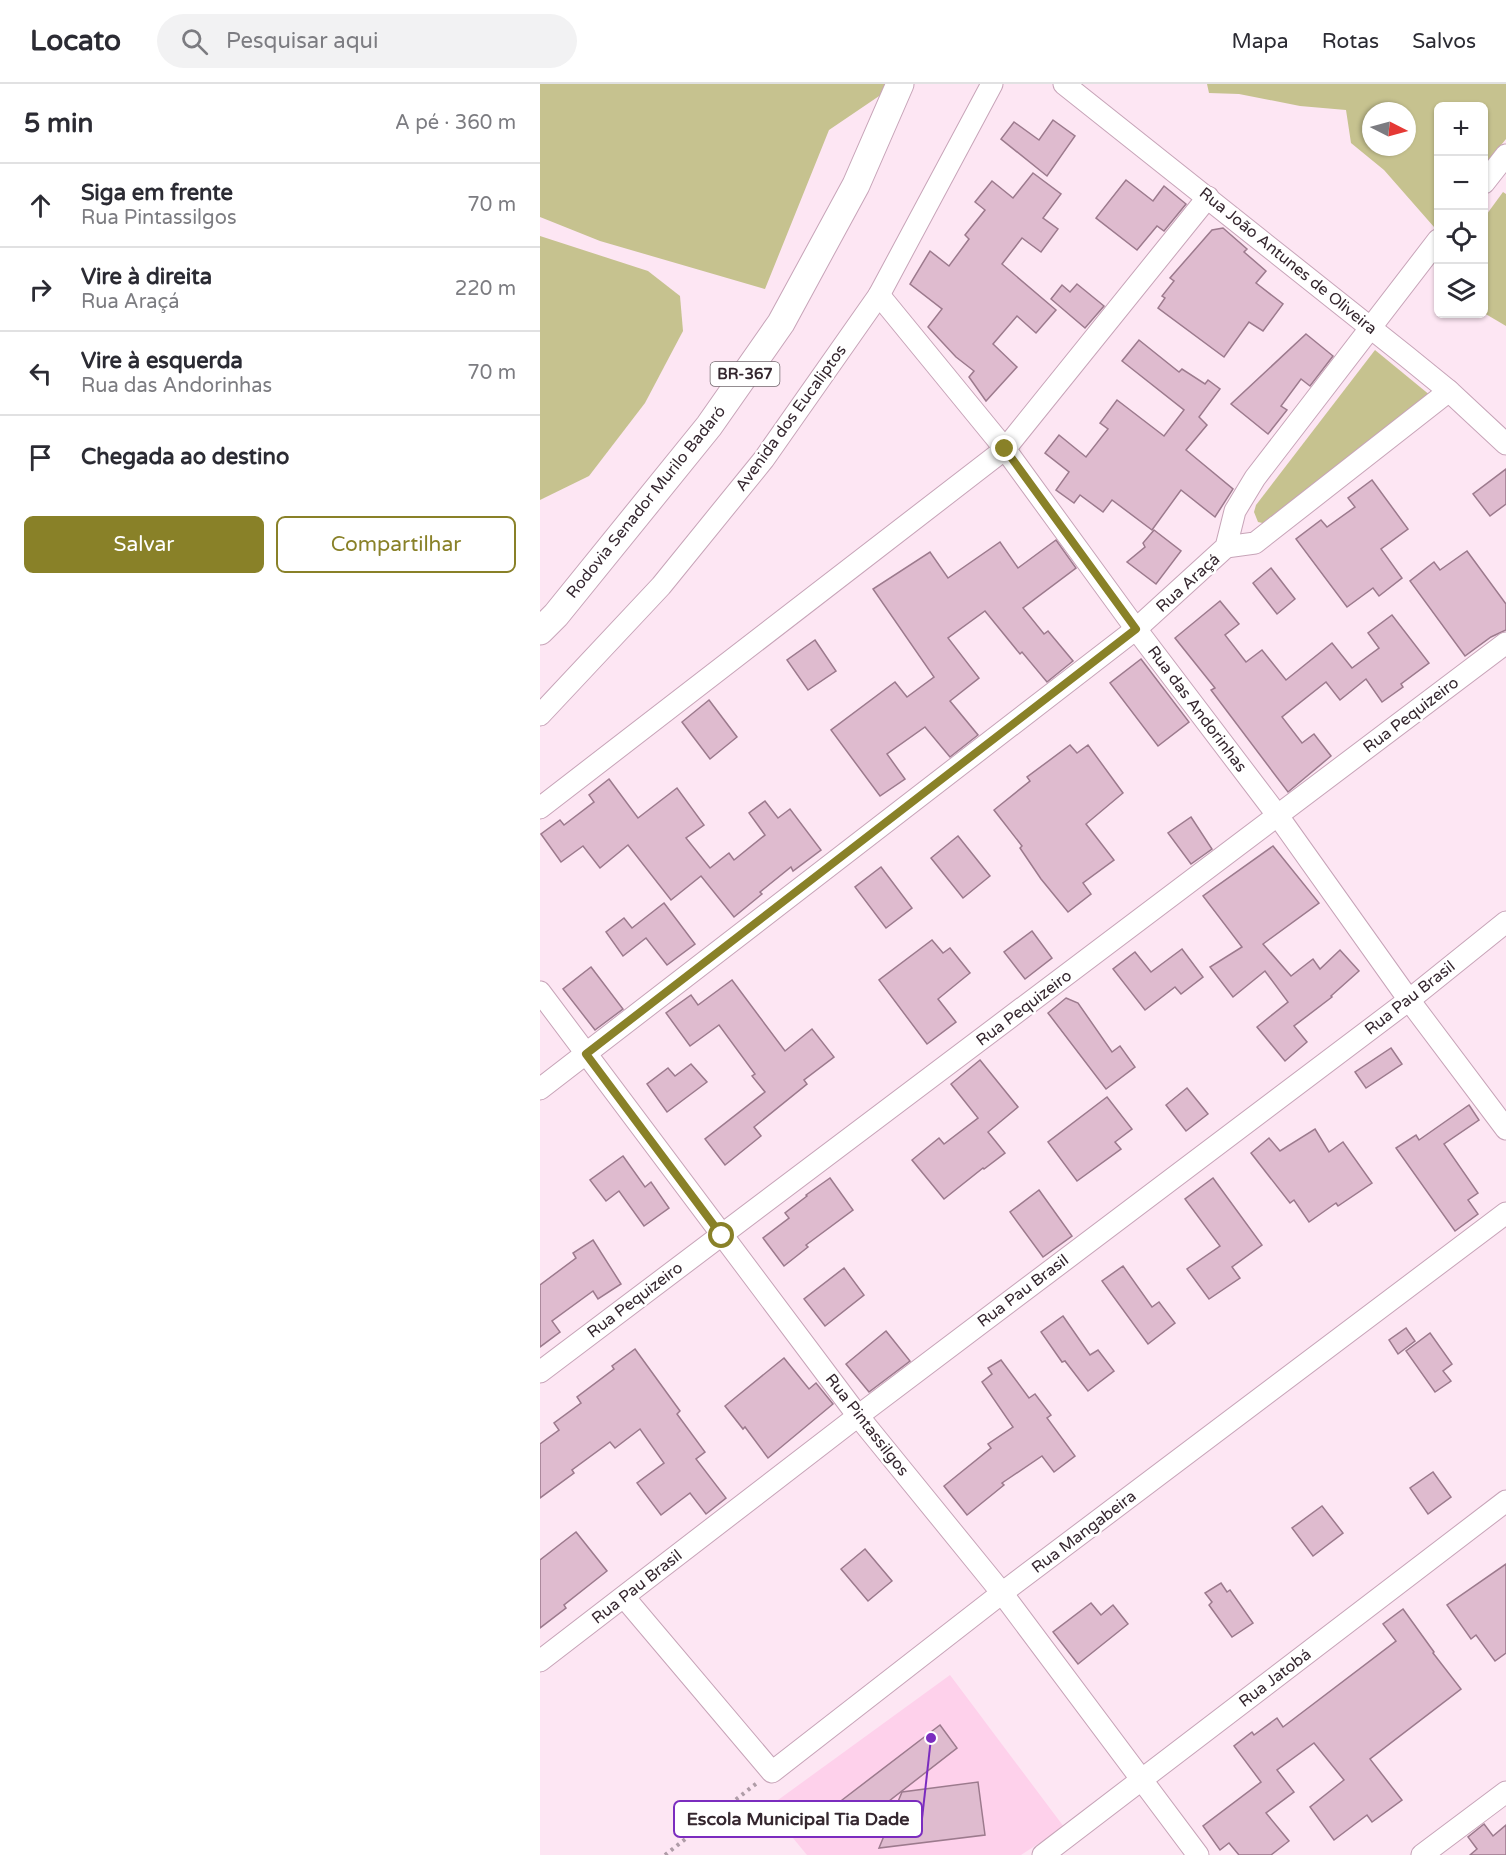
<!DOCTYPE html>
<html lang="pt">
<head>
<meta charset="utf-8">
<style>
	body { margin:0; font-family:"Varela Round",sans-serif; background:#f2f2f3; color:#2b2b33 }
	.controls { position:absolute; right:18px; top:18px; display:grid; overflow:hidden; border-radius:9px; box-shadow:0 2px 4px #0004 }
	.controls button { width:54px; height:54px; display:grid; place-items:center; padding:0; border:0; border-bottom:2px solid #e1e1e2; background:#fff; color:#2b2b33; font:30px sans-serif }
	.compass { position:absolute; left:822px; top:18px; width:54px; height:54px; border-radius:50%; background:#fff; box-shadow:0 2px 4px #0004; rotate:96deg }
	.stop { position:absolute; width:18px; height:18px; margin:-14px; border:4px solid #898128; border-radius:50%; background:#fff }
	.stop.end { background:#898128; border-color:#fff; box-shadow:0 2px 6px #0008 }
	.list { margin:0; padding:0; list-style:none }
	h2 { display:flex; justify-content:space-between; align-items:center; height:78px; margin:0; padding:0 24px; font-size:26px }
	h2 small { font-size:20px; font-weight:400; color:#7c7c81 }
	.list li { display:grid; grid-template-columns:39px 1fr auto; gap:18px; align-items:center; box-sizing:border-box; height:84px; padding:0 24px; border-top:2px solid #e1e1e2 }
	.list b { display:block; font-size:22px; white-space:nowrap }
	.list p { margin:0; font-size:20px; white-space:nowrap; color:#7c7c81 }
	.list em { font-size:20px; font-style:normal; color:#7c7c81 }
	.actions { display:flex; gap:12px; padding:18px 24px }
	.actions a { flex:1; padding:14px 0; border:2px solid #898128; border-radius:9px; text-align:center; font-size:21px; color:#898128 }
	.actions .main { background:#898128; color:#fff }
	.icon { flex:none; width:33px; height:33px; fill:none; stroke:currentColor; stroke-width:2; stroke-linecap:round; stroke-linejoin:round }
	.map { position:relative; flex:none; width:966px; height:1771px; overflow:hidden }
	header { display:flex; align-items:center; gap:36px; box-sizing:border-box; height:84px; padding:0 30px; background:#fff; border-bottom:2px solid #e1e1e2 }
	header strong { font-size:28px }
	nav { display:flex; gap:33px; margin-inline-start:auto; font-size:21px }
	.search { width:420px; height:54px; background:#f2f2f3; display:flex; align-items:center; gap:15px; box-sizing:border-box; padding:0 21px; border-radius:33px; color:#7c7c81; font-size:22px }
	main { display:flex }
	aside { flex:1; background:#fff }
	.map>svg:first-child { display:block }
	.built { fill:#fed1eb }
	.green { fill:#c6c28f; fill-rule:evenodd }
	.building { fill:#dfbbcf; stroke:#9c7a8d; stroke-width:1.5 }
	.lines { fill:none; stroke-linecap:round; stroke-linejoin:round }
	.minor-casing { stroke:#c7a4b8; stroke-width:23 }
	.major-casing { stroke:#c7a4b8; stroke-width:29 }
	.path { stroke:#af9ca7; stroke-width:4; stroke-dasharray:3 4.5; stroke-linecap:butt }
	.minor { stroke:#fff; stroke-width:21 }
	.major { stroke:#fff; stroke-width:27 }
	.route { stroke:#898128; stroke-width:8 }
	.labels { text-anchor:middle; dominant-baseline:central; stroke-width:5; stroke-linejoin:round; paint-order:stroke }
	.shield { fill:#fff; stroke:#72686d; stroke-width:1.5 }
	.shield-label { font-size:15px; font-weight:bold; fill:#35272f }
	.street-label { font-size:16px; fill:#35272f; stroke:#fff }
	.leader { fill:none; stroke:#7b2cbf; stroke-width:2 }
	.callout-dot { fill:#7b2cbf; stroke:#fff; stroke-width:2 }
	.callout { fill:#fff; stroke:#7b2cbf; stroke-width:2 }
	.callout-label { font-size:18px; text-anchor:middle; font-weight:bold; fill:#35272f }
</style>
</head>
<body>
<header>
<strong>Locato</strong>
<div class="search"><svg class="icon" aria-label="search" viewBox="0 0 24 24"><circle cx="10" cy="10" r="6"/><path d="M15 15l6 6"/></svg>Pesquisar aqui</div>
<nav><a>Mapa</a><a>Rotas</a><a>Salvos</a></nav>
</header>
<main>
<aside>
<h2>5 min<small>A pé · 360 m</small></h2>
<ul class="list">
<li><svg class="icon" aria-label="ahead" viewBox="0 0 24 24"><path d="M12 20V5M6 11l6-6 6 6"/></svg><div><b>Siga em frente</b><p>Rua Pintassilgos</p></div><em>70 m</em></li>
<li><svg class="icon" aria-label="right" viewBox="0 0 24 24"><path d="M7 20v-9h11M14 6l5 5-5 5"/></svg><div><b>Vire à direita</b><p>Rua Araçá</p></div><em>220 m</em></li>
<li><svg class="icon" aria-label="left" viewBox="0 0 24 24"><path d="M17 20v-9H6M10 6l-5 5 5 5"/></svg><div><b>Vire à esquerda</b><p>Rua das Andorinhas</p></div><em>70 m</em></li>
<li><svg class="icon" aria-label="arrive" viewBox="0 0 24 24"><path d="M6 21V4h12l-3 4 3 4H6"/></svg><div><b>Chegada ao destino</b></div></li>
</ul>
<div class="actions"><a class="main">Salvar</a><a>Compartilhar</a></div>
</aside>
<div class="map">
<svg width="966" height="1771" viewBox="0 0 966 1771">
	<rect width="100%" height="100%" fill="#fde6f3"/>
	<path class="built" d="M410,1591L524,1743L481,1771H267L234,1731L238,1716Z"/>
	<g class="green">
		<path d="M0,0H350L348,6L289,46L225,205L60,157L0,133Z"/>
		<path d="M667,0H966V55L944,82V22H898V138L894,143L844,86L811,59L806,26L760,22L699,10L669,9ZM831,27H867V63H831Z"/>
		<path d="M963,108L966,110V242L944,229V134Z"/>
		<path d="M0,152L108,187L140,212L143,247L105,319L49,392L0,416Z"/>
		<path d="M835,266L891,312L727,440L718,438L714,428L716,421Z"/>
	</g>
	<g class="building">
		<path d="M513,36L535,52L507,92L461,55L474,38L499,56Z"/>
		<path d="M493,89L521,110L503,134L518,145L501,168L482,154L462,180L516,226L496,249L477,232L453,260L477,283L446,317L429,293L434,287L416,273L388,243L402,225L370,200L390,167L409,182L429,155L425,151L445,126L435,118L452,97L473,114Z"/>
		<path d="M586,96L613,117L624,102L646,120L624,147L617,142L597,166L556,134Z"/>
		<path d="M683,144L707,165L704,168L726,187L716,199L743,220L723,247L709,238L684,273L618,224L625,214L622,212L634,197L630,194L672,146Z"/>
		<path d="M537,200L564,222L545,244L511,215L522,201L530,208Z"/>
		<path d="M766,250L793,272L770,302L761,295L741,322L747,326L728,350L691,320Z"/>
		<path d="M599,256L639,288L642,285L665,300L668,296L680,305L659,333L667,341L646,366L693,405L675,433L641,406L612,446L572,416L563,428L540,411L534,419L516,406L529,388L505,369L519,351L546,373L568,345L560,339L577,316L624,352L644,326L582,277Z"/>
		<path d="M966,385V420L950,432L933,410Z"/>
		<path d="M832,396L868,445L841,465L862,494L839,512L833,504L807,523L756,455L781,436L787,443L815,423L808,414Z"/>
		<path d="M614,446L641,467L616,500L587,478L605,463L603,459Z"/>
		<path d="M516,456L536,484L483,524L504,550L508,547L533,577L507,598L482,568L480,570L445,527L408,554L439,594L410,617L438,651L410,673L385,643L347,670L365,695L340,712L291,646L355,598L367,613L394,593L333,505L390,468L408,494L460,458L478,484Z"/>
		<path d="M927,467L966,520V546L951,553L925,572L870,497L894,478L900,486Z"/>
		<path d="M731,484L755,515L737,530L713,499Z"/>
		<path d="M680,517L699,540L685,551L706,578L722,566L746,596L792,559L812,584L839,564L828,549L852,531L889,579L861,600L863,603L842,618L826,595L800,616L786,598L742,633L762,659L774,650L791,672L748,708L671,606L675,604L635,554Z"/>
		<path d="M275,556L296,587L268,606L247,576Z"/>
		<path d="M601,575L649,638L618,662L570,599Z"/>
		<path d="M169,616L197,653L170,675L142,638Z"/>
		<path d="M530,661L537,669L548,661L583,709L546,740L574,776L543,799L551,810L528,828L501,795L480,764L482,762L454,726L490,697L487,693Z"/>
		<path d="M69,695L98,734L137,704L164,741L146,754L170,784L189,769L194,776L225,751L209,729L225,717L238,734L250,725L281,766L253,787L251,783L220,808L222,810L194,833L161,792L131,816L88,761L60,784L43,762L21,778L1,750L20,736L24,741L54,718L49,711Z"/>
		<path d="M651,733L672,765L651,780L628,749Z"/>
		<path d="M418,752L450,792L423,814L391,774Z"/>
		<path d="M733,762L779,819L723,860L751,892L773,875L780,885L800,866L819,887L791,912L792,913L754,942L767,958L745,977L717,943L748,918L725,887L693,913L670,883L702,863L663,812Z"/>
		<path d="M341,783L372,824L346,844L315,803Z"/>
		<path d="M124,819L155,860L127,881L106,854L83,872L66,848L84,834L92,844Z"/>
		<path d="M492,847L512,874L485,895L464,868Z"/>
		<path d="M392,856L403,869L410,864L430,889L398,915L416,938L387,960L339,896Z"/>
		<path d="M642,865L663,893L641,910L635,903L605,926L573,885L595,868L611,888Z"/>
		<path d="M51,883L83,925L55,946L23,905Z"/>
		<path d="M192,896L245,967L272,945L294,973L264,996L267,1000L214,1043L221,1052L185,1081L165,1055L225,1008L212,992L215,990L179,941L150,962L126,929L151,911L158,921Z"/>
		<path d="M526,914L538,919L572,968L580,962L595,983L566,1005L508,929Z"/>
		<path d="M851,964L862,980L826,1004L815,988Z"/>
		<path d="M440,976L478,1023L448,1048L465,1069L444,1085L443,1084L404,1115L372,1076L399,1054L404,1060L438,1034L411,1000Z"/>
		<path d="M151,980L167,998L127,1028L107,1000L128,984L135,992Z"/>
		<path d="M647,1004L668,1030L646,1047L626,1021Z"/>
		<path d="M567,1013L592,1045L575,1058L581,1065L537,1097L508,1058Z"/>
		<path d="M929,1021L939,1036L904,1060L938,1109L928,1116L938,1130L915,1147L856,1064L876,1051L879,1056Z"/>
		<path d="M775,1045L789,1068L803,1058L832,1099L798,1122L796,1119L769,1138L754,1116L750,1119L711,1069L729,1054L740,1067Z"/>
		<path d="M83,1072L105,1103L111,1098L129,1124L104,1142L79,1107L66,1117L50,1096Z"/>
		<path d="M290,1094L313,1126L266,1161L268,1163L244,1182L223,1154L249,1134L245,1129L267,1112L266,1111Z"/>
		<path d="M673,1094L722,1161L692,1183L700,1194L669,1215L647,1185L680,1162L645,1115Z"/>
		<path d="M499,1106L532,1152L503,1173L470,1128Z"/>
		<path d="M53,1156L81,1200L58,1215L53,1207L12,1237L20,1248L0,1263V1201L36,1174L33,1169Z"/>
		<path d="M583,1182L612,1223L619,1218L635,1239L608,1260L562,1197Z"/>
		<path d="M304,1184L324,1211L285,1242L264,1215Z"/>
		<path d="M523,1232L550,1271L558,1266L574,1287L548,1307L525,1277L522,1278L501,1248Z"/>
		<path d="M866,1244L875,1257L858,1270L849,1256Z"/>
		<path d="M346,1247L370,1277L329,1308L306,1280Z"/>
		<path d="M890,1249L912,1280L903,1287L911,1297L895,1308L866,1267Z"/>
		<path d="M95,1265L140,1327L137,1330L165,1368L156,1375L186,1414L166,1430L150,1409L121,1431L97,1399L124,1379L100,1345L75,1364L70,1358L32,1386L34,1389L0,1414V1360L19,1346L14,1339L41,1319L37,1313L74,1285L72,1282Z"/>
		<path d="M244,1274L269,1305L276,1299L293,1320L228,1374L205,1343L203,1345L185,1322Z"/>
		<path d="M461,1276L489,1314L495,1310L511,1331L507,1334L535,1372L514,1388L502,1372L462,1399L464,1401L427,1431L404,1402L451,1364L448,1360L473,1343L442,1298L452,1290L448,1284Z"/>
		<path d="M893,1388L911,1413L888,1430L870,1404Z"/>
		<path d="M782,1422L803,1449L773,1472L752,1444Z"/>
		<path d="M36,1448L67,1487L24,1521L26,1524L0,1544V1476Z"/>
		<path d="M325,1465L352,1497L328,1517L301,1485Z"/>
		<path d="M966,1480V1569L955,1577L936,1551L931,1555L907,1521Z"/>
		<path d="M681,1499L687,1508L690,1506L713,1539L692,1553L669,1521L672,1518L665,1509Z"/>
		<path d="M551,1519L561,1531L573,1521L588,1540L538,1580L513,1548Z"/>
		<path d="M863,1525L894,1568L893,1569L921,1605L830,1675L862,1716L832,1738L827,1731L794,1756L770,1723L804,1696L774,1659L737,1686L754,1708L726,1729L749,1757L731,1771H699L689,1759L680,1766L663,1742L721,1698L694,1662L712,1648L714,1651L737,1634L743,1643L856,1557L843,1540Z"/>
		<path d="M400,1641L417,1664L308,1749L289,1726Z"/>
		<path d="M438,1698L445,1751L339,1764L362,1708Z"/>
		<path d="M944,1740L953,1752L966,1741V1771H930L937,1765L928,1753Z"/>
	</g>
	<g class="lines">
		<defs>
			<g id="minor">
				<path d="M524,0L866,272L909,307L966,360"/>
				<path d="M944,99L966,71"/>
				<path d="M339,211L465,365L596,545L738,732L869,916L966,1045"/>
				<path d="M686,463L715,459L909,307"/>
				<path d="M0,631L121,502L224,375L339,211L452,0"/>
				<path d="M0,724L465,365L668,113"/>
				<path d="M0,908L318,1332L462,1509L658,1771"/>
				<path d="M0,1005L596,545L686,463L695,427L715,394L898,156"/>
				<path d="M0,1288L966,559"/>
				<path d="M84,1513L232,1688L462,1509L966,1129"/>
				<path d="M0,1577L318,1332L869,916L966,838"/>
				<path d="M503,1771L966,1417"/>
				<path d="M882,1771L966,1708"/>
			</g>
			<path id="major" d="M0,547L16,531L169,342L241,239L316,101L360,0"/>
		</defs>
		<use href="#minor" class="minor-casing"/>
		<use href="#major" class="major-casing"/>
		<path class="path" d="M125,1771L217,1699"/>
		<use href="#minor" class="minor"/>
		<use href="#major" class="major"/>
	</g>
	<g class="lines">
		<path class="route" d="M182,1152L46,970L596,545L465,365"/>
	</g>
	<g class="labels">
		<rect class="shield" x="170.5" y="278" width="69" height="24" rx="4.5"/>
		<g class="shield-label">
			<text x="205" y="290">BR-367</text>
		</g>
		<g class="street-label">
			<text transform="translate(748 177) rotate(39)">Rua João Antunes de Oliveira</text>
			<text transform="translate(251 334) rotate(-54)">Avenida dos Eucaliptos</text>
			<text transform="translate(106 418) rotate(-51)">Rodovia Senador Murilo Badaró</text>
			<text transform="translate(648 499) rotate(-42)">Rua Araçá</text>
			<text transform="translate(657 625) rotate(53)">Rua das Andorinhas</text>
			<text transform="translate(871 631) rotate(-37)">Rua Pequizeiro</text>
			<text transform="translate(870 914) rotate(-38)">Rua Pau Brasil</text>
			<text transform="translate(484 924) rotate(-37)">Rua Pequizeiro</text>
			<text transform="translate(483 1207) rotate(-37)">Rua Pau Brasil</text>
			<text transform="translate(95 1216) rotate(-37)">Rua Pequizeiro</text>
			<text transform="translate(327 1341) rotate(52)">Rua Pintassilgos</text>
			<text transform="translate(544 1448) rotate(-37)">Rua Mangabeira</text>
			<text transform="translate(97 1503) rotate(-38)">Rua Pau Brasil</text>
			<text transform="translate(735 1594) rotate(-37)">Rua Jatobá</text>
		</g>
	</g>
	<path class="leader" d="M391 1654L382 1735"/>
	<circle class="callout-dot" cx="391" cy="1654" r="6"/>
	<rect class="callout" x="134" y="1717" width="248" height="36" rx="6"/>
	<g class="callout-label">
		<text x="258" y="1741">Escola Municipal Tia Dade</text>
	</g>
</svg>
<div class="controls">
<button>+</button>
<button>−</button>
<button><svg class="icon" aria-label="locate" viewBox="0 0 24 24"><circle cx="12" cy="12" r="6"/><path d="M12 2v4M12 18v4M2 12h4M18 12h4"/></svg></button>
<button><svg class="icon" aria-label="layers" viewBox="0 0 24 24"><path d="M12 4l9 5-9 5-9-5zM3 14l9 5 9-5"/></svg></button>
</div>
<svg class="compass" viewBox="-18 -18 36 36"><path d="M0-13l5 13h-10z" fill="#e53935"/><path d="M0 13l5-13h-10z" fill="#7c7c81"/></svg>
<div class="stop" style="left:182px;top:1152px"></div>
<div class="stop end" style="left:465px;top:365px"></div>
</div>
</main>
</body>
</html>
